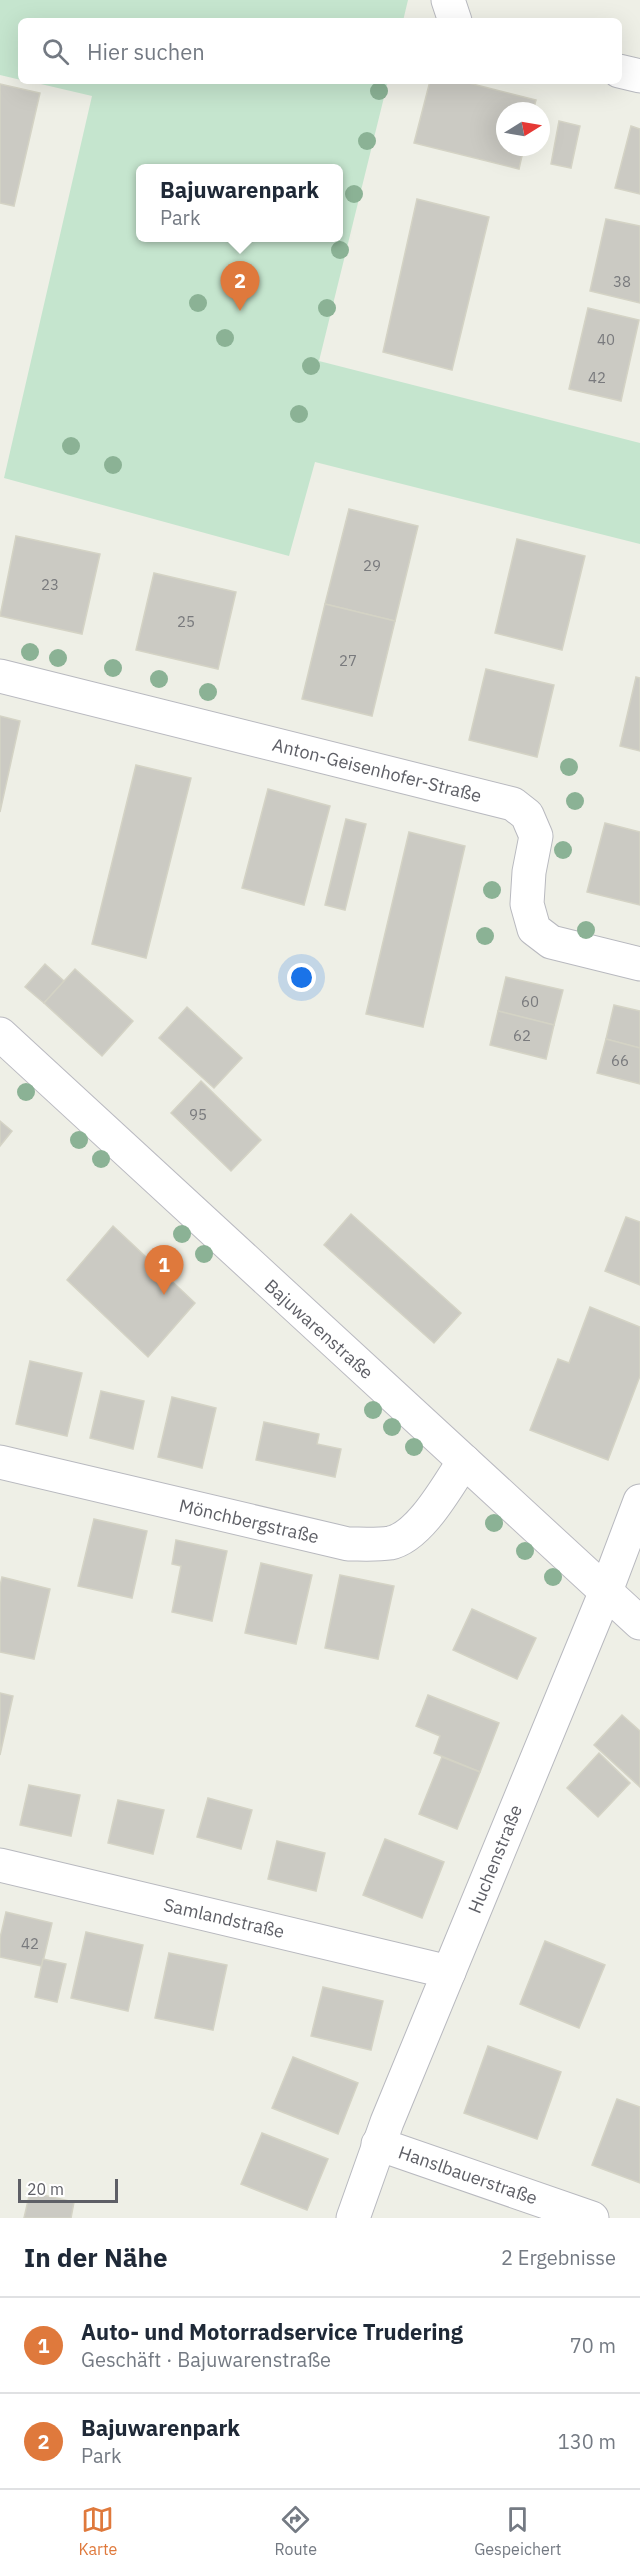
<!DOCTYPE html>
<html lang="de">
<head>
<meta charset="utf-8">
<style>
	body { margin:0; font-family:"IBM Plex Sans",sans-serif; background:#f2f2f3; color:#1f2937 }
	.compass { position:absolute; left:496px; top:102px; width:54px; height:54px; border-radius:50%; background:#fff; box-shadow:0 6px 24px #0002; rotate:79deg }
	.scale { position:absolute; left:18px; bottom:15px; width:100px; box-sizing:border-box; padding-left:6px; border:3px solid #5e5f66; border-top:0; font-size:16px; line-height:21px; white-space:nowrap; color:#5e5f66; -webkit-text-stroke:4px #fff; paint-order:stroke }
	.you { position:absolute; left:302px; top:978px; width:21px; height:21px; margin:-15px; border:4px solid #fff; border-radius:50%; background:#1a73e8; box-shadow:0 0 0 9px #1a73e833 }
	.badge { display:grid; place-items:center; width:39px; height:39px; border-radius:50%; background:#df793c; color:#fff; font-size:20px; font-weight:700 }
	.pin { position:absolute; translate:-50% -50px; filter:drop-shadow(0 2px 3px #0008) }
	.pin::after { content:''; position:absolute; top:32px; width:21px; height:18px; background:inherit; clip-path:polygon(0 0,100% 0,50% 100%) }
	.popup { position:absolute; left:136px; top:164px; width:207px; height:78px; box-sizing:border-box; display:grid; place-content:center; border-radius:9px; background:#fff; filter:drop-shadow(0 2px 4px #0005); font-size:20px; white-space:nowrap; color:#747a83 }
	.popup b { font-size:22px; color:#1f2937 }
	.popup::after { content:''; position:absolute; left:50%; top:100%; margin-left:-12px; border:12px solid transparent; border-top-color:#fff }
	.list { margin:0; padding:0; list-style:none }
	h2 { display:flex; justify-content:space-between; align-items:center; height:78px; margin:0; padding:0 24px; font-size:26px }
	h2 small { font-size:20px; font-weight:400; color:#747a83 }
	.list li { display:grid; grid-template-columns:39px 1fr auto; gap:18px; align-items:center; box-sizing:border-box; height:96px; padding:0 24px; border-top:2px solid #e0e1e3 }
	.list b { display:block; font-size:22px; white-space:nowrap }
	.list p { margin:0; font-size:20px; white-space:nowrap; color:#747a83 }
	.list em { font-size:20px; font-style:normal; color:#747a83 }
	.icon { flex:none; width:33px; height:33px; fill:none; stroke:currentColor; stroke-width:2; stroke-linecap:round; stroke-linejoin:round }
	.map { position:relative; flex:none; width:640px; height:2218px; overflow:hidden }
	.search { position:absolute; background:#fff; box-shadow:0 6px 24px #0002; left:18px; right:18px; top:18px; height:66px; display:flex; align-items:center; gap:15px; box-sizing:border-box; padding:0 21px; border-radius:9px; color:#747a83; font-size:22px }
	.sheet { height:270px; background:#fff }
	nav { display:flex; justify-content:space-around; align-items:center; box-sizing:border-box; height:84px; border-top:2px solid #e0e1e3; background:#fff; font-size:16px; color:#747a83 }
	nav a { display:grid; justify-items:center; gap:3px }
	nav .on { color:#df793c }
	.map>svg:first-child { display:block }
	.green { fill:#c5e5ce; fill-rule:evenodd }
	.building { fill:#cbcac3; stroke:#d4d3c5; stroke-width:1.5 }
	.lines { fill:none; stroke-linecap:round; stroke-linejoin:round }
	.street-casing { stroke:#b8b9bf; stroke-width:35 }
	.secondary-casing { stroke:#babac1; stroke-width:35 }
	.street { stroke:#fff; stroke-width:33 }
	.secondary { stroke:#fff; stroke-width:33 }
	.tree { fill:#8bb295 }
	.labels { text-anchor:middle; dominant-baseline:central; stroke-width:5; stroke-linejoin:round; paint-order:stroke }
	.number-label { font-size:15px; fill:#797a7d }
	.street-label { font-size:18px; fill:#5e5f66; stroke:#fff }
</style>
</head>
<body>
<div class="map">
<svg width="640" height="2218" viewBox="0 0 640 2218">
	<rect width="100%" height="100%" fill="#eeefe6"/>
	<g class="green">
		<path d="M0,0H408L403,21H21V80L0,75Z"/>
		<path d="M28,81H388L319,361L640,443V544L315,462L289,556L4,478L92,96ZM339,168V238H141V168Z"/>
	</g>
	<g class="building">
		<path d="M430,81H461L536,100L533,111H505V147H524L519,169L414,143Z"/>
		<path d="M0,84L40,93L14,206L0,203Z"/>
		<path d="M559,121L580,126L571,168L551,164Z"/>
		<path d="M631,126L640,129V194L615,188Z"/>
		<path d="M417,199L489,217L452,370L383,352Z"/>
		<path d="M606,219L640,226V303L590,291Z"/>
		<path d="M588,308L639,320L621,401L569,389Z"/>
		<path d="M349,509L418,526L395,621L325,604Z"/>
		<path d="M16,536L100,554L82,634L0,616Z"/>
		<path d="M517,539L585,556L562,650L495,633Z"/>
		<path d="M154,573L236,592L218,669L136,650Z"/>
		<path d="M325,604L395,621L372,716L302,699Z"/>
		<path d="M486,669L554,685L537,757L469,740Z"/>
		<path d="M636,677L640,678V751L620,746Z"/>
		<path d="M0,716L20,721L0,812Z"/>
		<path d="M136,765L191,778L146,958L92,944Z"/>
		<path d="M268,789L330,806L304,905L242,888Z"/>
		<path d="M346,819L366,824L345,910L325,905Z"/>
		<path d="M605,823L640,832V905L587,892Z"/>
		<path d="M409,832L465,846L423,1027L366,1014Z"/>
		<path d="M45,964L64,981L44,1003L25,987Z"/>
		<path d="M75,969L133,1021L102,1056L44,1003Z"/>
		<path d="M506,977L563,990L554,1025L498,1011Z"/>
		<path d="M614,1005L640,1011V1048L606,1039Z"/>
		<path d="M187,1007L242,1058L214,1088L159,1038Z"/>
		<path d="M498,1011L554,1025L546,1059L490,1045Z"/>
		<path d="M606,1039L640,1048V1084L597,1073Z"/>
		<path d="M201,1081L261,1140L231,1171L171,1113Z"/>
		<path d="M0,1121L12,1131L0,1146Z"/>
		<path d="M351,1214L461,1313L434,1343L324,1245Z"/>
		<path d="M626,1217L640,1222V1285L605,1271Z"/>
		<path d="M113,1226L195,1303L148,1357L67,1280Z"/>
		<path d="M590,1307L640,1327V1376L608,1460L530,1430L558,1359L569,1363Z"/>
		<path d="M30,1361L82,1373L67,1436L16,1424Z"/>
		<path d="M101,1391L144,1401L133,1449L90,1438Z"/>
		<path d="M172,1397L216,1408L202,1468L158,1457Z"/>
		<path d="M264,1422L319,1434L317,1444L341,1449L335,1477L256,1460Z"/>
		<path d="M94,1519L147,1531L132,1598L78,1586Z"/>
		<path d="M176,1540L227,1551L212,1621L172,1612L181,1566L172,1564Z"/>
		<path d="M261,1563L312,1575L296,1644L245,1633Z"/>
		<path d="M340,1575L394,1586L378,1659L325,1648Z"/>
		<path d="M2,1577L50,1589L34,1659L0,1652V1586Z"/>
		<path d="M472,1609L536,1638L517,1679L453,1650Z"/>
		<path d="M0,1693L13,1696L0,1755Z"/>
		<path d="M428,1695L499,1723L480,1772L434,1753L440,1736L416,1726Z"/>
		<path d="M622,1715L640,1731V1787L594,1745Z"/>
		<path d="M599,1753L630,1783L598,1817L567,1788Z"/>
		<path d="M442,1757L480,1772L457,1829L419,1814Z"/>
		<path d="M29,1785L80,1795L71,1836L20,1825Z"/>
		<path d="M208,1798L252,1810L241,1849L197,1837Z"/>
		<path d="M118,1800L164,1810L153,1854L108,1843Z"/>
		<path d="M385,1839L444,1862L422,1918L363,1895Z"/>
		<path d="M277,1841L325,1853L316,1891L268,1879Z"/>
		<path d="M6,1912L52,1923L42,1966L0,1957V1938Z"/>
		<path d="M86,1932L143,1945L128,2011L71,1998Z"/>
		<path d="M545,1941L605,1965L579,2028L520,2004Z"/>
		<path d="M169,1953L227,1965L213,2030L155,2018Z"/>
		<path d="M43,1959L66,1964L57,2002L35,1997Z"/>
		<path d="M323,1987L383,2001L371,2050L311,2036Z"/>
		<path d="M488,2046L561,2072L537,2139L464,2113Z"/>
		<path d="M293,2057L358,2083L338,2134L272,2108Z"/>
		<path d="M617,2099L640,2107V2183L592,2165Z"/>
		<path d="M262,2133L328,2159L307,2210L241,2184Z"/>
		<path d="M30,2192L74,2202L71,2218H24Z"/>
	</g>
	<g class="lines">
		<defs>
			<g id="street">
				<path d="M448,0L455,21"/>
				<path d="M619,71L640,76"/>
				<path d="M0,676L513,804L527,815L536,836L529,872L527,904L534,929L551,942L640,964"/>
				<path d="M0,1462L348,1544C361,1544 377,1545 390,1543C420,1537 448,1485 464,1461"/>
				<path d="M0,1865L449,1972"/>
				<path d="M378,2144L592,2218"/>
				<path d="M353,2218L387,2122L606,1591L640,1501"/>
			</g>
			<path id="secondary" d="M0,1034L640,1623"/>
		</defs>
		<use href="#street" class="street-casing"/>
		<use href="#secondary" class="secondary-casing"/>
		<use href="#street" class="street"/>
		<use href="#secondary" class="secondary"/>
	</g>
	<g class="tree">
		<circle cx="379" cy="91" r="9"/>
		<circle cx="367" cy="141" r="9"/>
		<circle cx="354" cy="194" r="9"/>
		<circle cx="340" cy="250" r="9"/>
		<circle cx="236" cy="290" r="9"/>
		<circle cx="198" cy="303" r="9"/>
		<circle cx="327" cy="308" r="9"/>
		<circle cx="225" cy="338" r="9"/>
		<circle cx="311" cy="366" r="9"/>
		<circle cx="299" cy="414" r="9"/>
		<circle cx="71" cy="446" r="9"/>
		<circle cx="113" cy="465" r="9"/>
		<circle cx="30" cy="652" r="9"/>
		<circle cx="58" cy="658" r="9"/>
		<circle cx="113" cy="668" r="9"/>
		<circle cx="159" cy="679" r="9"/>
		<circle cx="208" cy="692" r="9"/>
		<circle cx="569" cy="767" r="9"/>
		<circle cx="575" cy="801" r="9"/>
		<circle cx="563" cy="850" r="9"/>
		<circle cx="492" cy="890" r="9"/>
		<circle cx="586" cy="930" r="9"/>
		<circle cx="485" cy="936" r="9"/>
		<circle cx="26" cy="1092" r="9"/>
		<circle cx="79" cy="1140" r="9"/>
		<circle cx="101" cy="1159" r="9"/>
		<circle cx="182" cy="1234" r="9"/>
		<circle cx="204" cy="1254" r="9"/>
		<circle cx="373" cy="1410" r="9"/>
		<circle cx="392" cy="1427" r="9"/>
		<circle cx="414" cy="1447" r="9"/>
		<circle cx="494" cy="1523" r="9"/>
		<circle cx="525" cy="1551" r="9"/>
		<circle cx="553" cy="1577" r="9"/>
	</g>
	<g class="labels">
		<g class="number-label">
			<text x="622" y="281">38</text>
			<text x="606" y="339">40</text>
			<text x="597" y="377">42</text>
			<text x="372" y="565">29</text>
			<text x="50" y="584">23</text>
			<text x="186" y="621">25</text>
			<text x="348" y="660">27</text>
			<text x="530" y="1001">60</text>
			<text x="522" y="1035">62</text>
			<text x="620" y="1060">66</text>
			<text x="198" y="1114">95</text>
			<text x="30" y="1943">42</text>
		</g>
		<g class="street-label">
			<text transform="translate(377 770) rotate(14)">Anton-Geisenhofer-Straße</text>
			<text transform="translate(319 1329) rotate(42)">Bajuwarenstraße</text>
			<text transform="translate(249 1521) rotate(13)">Mönchbergstraße</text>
			<text transform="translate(495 1859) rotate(-68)">Huchenstraße</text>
			<text transform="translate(224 1918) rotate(13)">Samlandstraße</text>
			<text transform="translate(468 2175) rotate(19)">Hanslbauerstraße</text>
		</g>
	</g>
</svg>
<svg class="compass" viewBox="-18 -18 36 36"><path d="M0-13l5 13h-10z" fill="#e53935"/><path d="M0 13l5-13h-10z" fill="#747a83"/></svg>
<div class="scale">20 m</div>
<div class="you"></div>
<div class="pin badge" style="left:164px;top:1295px">1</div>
<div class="pin badge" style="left:240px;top:311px">2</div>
<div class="popup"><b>Bajuwarenpark</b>Park</div>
<div class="search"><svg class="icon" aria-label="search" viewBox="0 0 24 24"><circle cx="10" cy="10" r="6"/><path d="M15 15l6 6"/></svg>Hier suchen</div>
</div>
<section class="sheet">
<h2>In der Nähe<small>2 Ergebnisse</small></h2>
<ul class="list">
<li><span class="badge">1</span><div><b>Auto- und Motorradservice Trudering</b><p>Geschäft · Bajuwarenstraße</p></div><em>70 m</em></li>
<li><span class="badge">2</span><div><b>Bajuwarenpark</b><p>Park</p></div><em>130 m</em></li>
</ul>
</section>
<nav>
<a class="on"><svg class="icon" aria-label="map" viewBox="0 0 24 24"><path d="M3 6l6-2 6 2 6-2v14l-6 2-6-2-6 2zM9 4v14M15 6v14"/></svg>Karte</a>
<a><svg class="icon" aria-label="directions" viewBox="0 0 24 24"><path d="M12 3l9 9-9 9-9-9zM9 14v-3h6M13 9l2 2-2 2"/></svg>Route</a>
<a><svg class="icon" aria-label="saved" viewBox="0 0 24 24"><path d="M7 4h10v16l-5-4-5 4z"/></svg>Gespeichert</a>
</nav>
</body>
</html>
